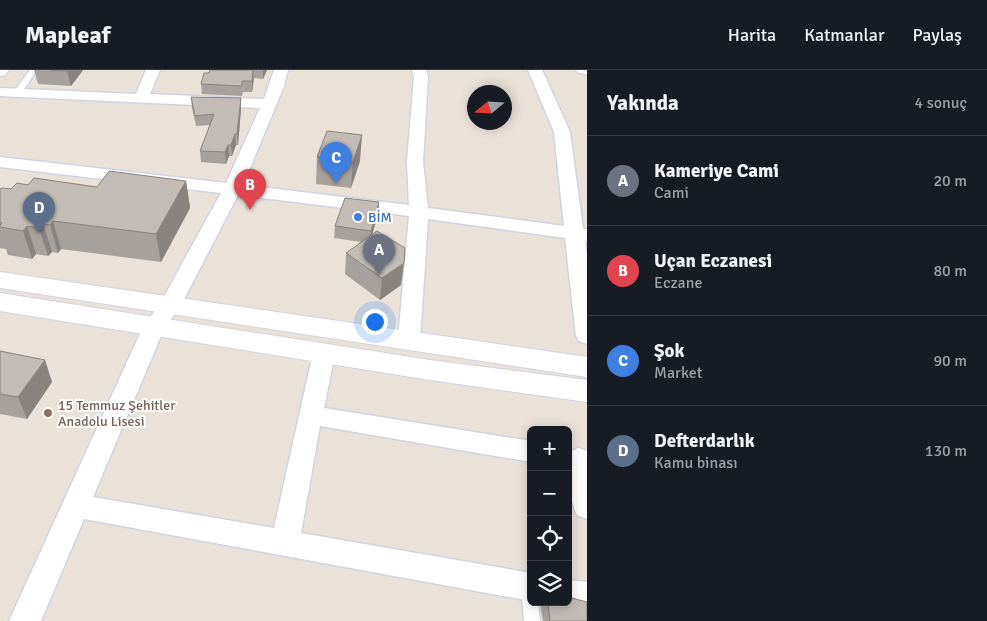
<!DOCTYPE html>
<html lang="tr">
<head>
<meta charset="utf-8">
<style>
	body { margin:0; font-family:Signika,sans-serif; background:#242831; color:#f1f3f6 }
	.controls { position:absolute; right:15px; bottom:15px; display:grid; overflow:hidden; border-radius:8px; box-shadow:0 2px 12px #0003 }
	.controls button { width:45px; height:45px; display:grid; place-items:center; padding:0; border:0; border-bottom:1px solid #363941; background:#171b24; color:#f1f3f6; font:25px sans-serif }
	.compass { position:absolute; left:467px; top:15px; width:45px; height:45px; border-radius:50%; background:#171b24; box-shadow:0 2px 12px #0003; rotate:252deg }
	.you { position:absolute; left:374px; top:251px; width:18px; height:18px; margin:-12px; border:4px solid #fff; border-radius:50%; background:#1a73e8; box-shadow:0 0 0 8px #1a73e833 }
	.badge { display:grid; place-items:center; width:32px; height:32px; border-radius:50%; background:#3975f7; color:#fff; font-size:16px; font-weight:700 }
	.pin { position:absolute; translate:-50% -41px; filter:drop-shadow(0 1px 2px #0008) }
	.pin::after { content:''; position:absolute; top:26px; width:18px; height:15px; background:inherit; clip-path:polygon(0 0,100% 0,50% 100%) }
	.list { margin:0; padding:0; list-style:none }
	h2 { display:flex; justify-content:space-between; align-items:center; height:65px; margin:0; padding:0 20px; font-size:21px }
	h2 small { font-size:16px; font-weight:400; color:#9ea1a6 }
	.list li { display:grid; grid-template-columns:32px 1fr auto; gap:15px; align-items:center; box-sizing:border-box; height:90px; padding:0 20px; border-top:1px solid #363941 }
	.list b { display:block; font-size:19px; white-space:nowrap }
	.list p { margin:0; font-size:16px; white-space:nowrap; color:#9ea1a6 }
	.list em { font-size:16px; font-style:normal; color:#9ea1a6 }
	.icon { flex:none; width:28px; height:28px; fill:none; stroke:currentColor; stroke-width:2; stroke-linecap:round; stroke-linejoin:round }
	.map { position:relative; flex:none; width:587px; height:551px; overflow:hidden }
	header { display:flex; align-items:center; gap:30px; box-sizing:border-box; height:70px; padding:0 25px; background:#171b24; border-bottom:1px solid #363941 }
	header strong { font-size:24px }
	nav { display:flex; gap:28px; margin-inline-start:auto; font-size:18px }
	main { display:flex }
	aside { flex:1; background:#171b24 }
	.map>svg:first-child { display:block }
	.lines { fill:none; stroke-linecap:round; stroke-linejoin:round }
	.lane-casing { stroke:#cfd4e1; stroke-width:3 }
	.street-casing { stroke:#cfd4e1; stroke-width:3 }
	.secondary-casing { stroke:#cfd4e1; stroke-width:2 }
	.lane { fill:#fff; fill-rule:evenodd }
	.street { fill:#fff; fill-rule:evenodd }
	.secondary { fill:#fff; fill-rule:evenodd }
	.wall { fill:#a7a19d }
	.shaded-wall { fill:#88837f }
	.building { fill:#c2bbb6; stroke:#88837f }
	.shop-dot { fill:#3f7fe0; stroke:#fff; stroke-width:2 }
	.education-dot { fill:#8d6e63; stroke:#fff; stroke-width:2 }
	.labels { text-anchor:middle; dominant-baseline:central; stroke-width:4; stroke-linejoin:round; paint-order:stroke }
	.shop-label { font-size:14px; fill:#366cbe; stroke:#fff; text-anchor:start }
	.education-label { font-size:14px; fill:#785e54; stroke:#fff; text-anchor:start }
</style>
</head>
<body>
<header>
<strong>Mapleaf</strong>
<nav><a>Harita</a><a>Katmanlar</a><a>Paylaş</a></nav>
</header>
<main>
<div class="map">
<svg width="587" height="551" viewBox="0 0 587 551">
	<rect width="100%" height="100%" fill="#eae1d9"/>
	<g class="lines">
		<defs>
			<g id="lane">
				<path d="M30,0H37L20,25H14L13,23Z"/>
				<path d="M529,510L531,511V532H538L540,551H524L521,517L524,512Z"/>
			</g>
			<g id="street">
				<path d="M0,0H9L5,5L0,6Z"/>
				<path d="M146,0H160L150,24L264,29L274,0H288L284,16L243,115L409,135L407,92L414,6L412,0H426L428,6L423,92L428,138L564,156L554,62L528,0H542L570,62L583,159H587V171L585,170L587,186V274L579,271L576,266L565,168L428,149L420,270L417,276L409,278L401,276L398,270L409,146L238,125L181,235L164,259L93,427L274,458L313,283L316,277L324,275L332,277L335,283L324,338L531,371V392L320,356L301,463L531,503V531L84,449L41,551H9L143,257L161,232L221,123L0,97V87L226,113L260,38L0,26V18L136,24Z"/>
				<path d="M576,0H587V4L578,3Z"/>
				<path d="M578,378L587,381V449L577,445C568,426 568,404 568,383Z"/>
				<path d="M568,510L587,512V542L557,534L556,532H568Z"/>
			</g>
			<g id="secondary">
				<path d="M0,202L587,287V307L0,218Z"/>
				<path d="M0,223L430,290L587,310V332L430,310L0,241Z"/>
			</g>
		</defs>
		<use href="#lane" class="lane-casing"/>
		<use href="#street" class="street-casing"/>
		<use href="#secondary" class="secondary-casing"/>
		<use href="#lane" class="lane"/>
		<use href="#street" class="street"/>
		<use href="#secondary" class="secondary"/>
	</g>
	<g class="wall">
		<path d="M34,0H83L71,16L38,14Z"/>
		<path d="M210,0H267L263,9L254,8L252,22H243L242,26L202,24L201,14L209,3Z"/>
		<path d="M191,27L241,39L238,75H236L232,86H229L226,94L201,92L200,81L210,55L196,56L192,38Z"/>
		<path d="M317,87L360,91L351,118L316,114Z"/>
		<path d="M186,111L190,138L161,192L61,179L58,183L52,182L48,186L36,184L32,189L8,185L6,179L0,178V119H11L28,115L97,117Z"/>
		<path d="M379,132L378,144L372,164L401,215L380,230L345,204L346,183L361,172L334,168L335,156Z"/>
		<path d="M0,281L52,312L27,349L0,344Z"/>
		<path d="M540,532H568L587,551H543Z"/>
	</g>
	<g class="shaded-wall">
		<path d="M68,0H83L71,16L67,1Z"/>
		<path d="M253,0L254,8L252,22V11Z"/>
		<path d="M263,0H267L263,9Z"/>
		<path d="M241,28V39L238,75L237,64Z"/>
		<path d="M235,64L236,75L232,86L231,75Z"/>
		<path d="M362,65L360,91L351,118L353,92Z"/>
		<path d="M228,75L229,86L226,94L225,82Z"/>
		<path d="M186,111L190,138L161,192L156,164Z"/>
		<path d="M379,132L378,144L370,173L371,161Z"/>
		<path d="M53,151L61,179L58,183L50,155Z"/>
		<path d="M43,154L52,182L48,186L39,158Z"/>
		<path d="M27,156L36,184L32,189L23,161Z"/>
		<path d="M404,193L401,215L380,230L382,208Z"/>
		<path d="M45,290L52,312L27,349L18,327Z"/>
	</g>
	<g class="building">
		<path d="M51,0H68L67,1Z"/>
		<path d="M210,0H253L252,11H242V16L201,14L204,3H209Z"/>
		<path d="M191,27L241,28L237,64H235L231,75H228L225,82L200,81L214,44L195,46Z"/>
		<path d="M327,61L362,65L353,92L317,87Z"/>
		<path d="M109,101L186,111L156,164L53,151L50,155L43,154L39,158L27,156L23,161L0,157V155L2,153L0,152V119L2,118L11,119L17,113L28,115L34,108L97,117Z"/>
		<path d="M345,128L379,132L371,161L335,156Z"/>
		<path d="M377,161L405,178L404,193L382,208L346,183Z"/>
		<path d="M0,281L45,290L18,327L0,324Z"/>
		<path d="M568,527L587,532V551H550L548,532H568Z"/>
	</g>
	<circle class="shop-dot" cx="358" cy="147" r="5"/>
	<circle class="education-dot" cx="48" cy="343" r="5"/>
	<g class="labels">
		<g class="shop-label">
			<text x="368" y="147">BİM</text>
		</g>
		<g class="education-label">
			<text x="58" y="335">15 Temmuz Şehitler<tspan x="58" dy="16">Anadolu Lisesi</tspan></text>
		</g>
	</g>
</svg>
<div class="controls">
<button>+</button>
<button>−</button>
<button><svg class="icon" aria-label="locate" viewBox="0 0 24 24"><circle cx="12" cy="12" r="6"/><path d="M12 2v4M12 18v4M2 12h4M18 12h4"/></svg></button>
<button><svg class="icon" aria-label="layers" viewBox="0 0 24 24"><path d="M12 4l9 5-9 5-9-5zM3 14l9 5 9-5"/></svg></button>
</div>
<svg class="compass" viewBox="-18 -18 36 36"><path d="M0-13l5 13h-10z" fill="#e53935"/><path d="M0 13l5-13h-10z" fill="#9ea1a6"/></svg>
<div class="you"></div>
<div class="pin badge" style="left:379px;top:205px;background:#6b7280">A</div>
<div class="pin badge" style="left:250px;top:140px;background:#e0444e">B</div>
<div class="pin badge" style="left:336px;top:113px;background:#3f7fe0">C</div>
<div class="pin badge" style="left:39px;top:163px;background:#5c6f8a">D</div>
</div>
<aside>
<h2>Yakında<small>4 sonuç</small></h2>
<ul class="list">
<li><span class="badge" style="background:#6b7280">A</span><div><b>Kameriye Cami</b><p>Cami</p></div><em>20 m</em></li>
<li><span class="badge" style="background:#e0444e">B</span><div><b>Uçan Eczanesi</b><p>Eczane</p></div><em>80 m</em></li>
<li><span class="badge" style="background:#3f7fe0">C</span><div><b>Şok</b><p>Market</p></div><em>90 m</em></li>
<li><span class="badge" style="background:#5c6f8a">D</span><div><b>Defterdarlık</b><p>Kamu binası</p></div><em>130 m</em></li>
</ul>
</aside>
</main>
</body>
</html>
